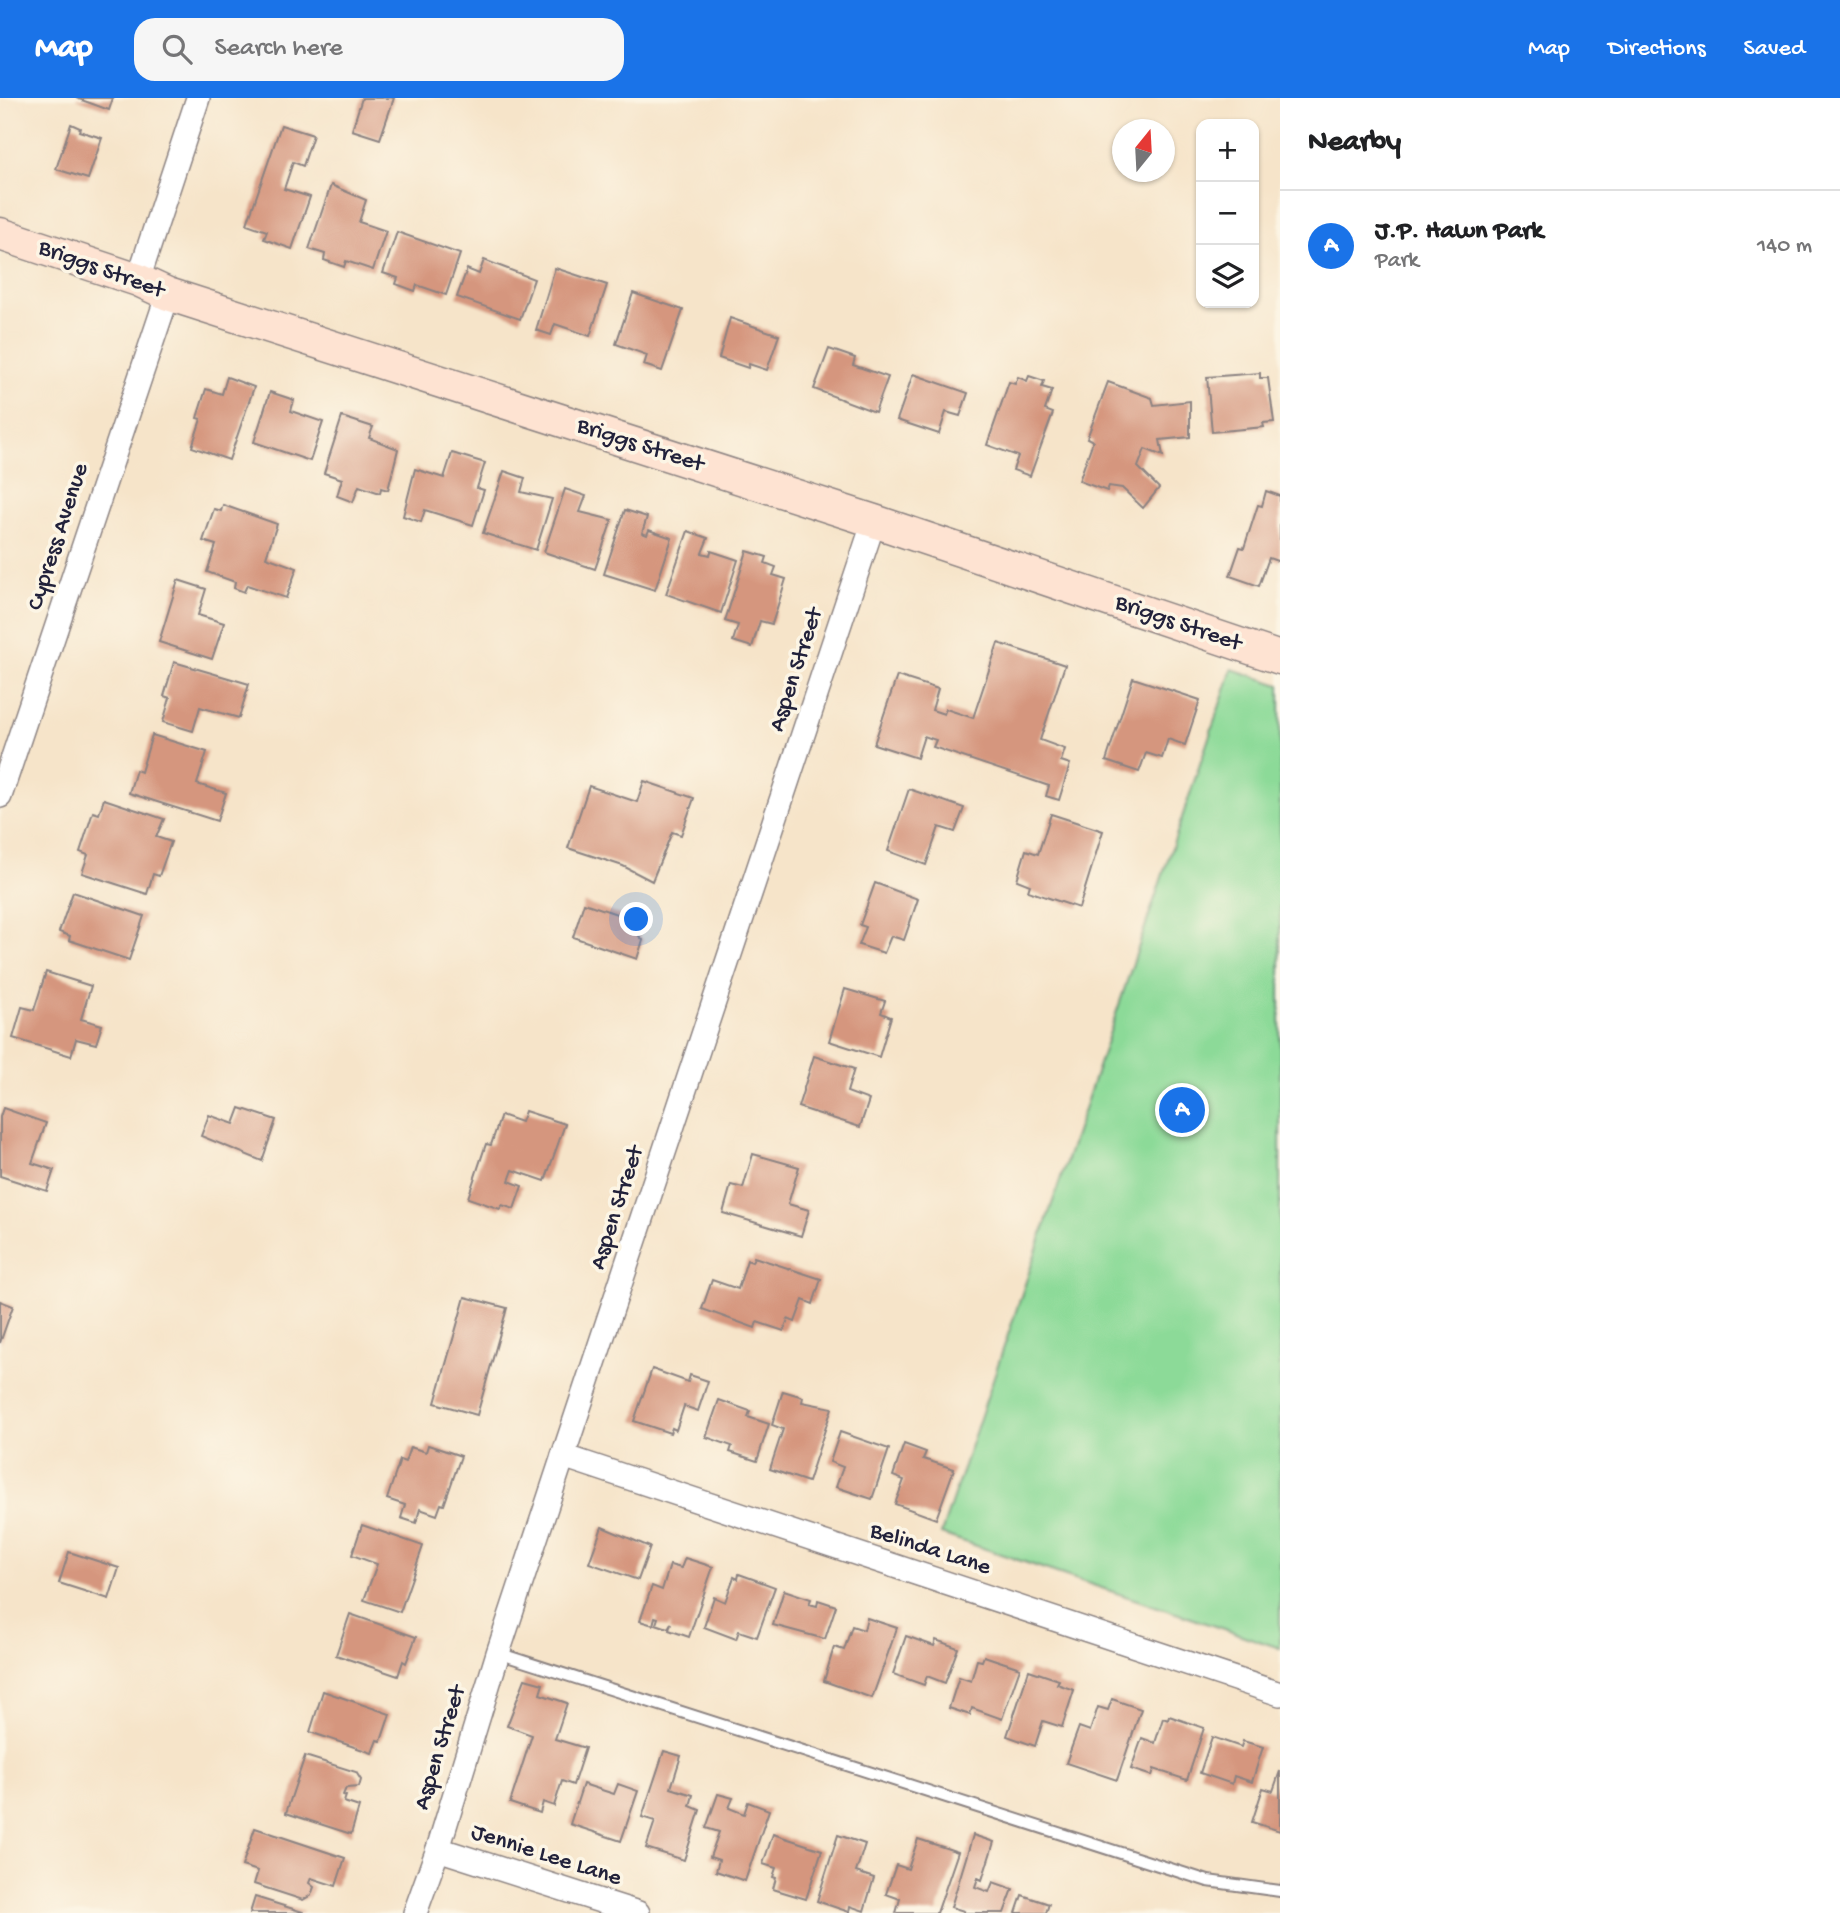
<!DOCTYPE html>
<html lang="en">
<head>
<meta charset="utf-8">
<style>
	body { margin:0; font-family:"Gochi Hand",sans-serif; background:#f6f6f6; color:#202124 }
	.controls { position:absolute; right:21px; top:21px; display:grid; overflow:hidden; border-radius:14px; box-shadow:0 2px 5px #0004 }
	.controls button { width:63px; height:63px; display:grid; place-items:center; padding:0; border:0; border-bottom:2px solid #e0e0e0; background:#fff; color:#202124; font:35px sans-serif }
	.compass { position:absolute; left:1112px; top:21px; width:63px; height:63px; border-radius:50%; background:#fff; box-shadow:0 2px 5px #0004; rotate:18deg }
	.you { position:absolute; left:637px; top:822px; width:24px; height:24px; margin:-18px; border:5px solid #fff; border-radius:50%; background:#1a73e8; box-shadow:0 0 0 10px #1a73e833 }
	.badge { display:grid; place-items:center; width:46px; height:46px; border-radius:50%; background:#1a73e8; color:#fff; font-size:23px; font-weight:700 }
	.pin { position:absolute; translate:-50% -50%; border:4px solid #fff; box-shadow:0 2px 7px #0006 }
	.list { margin:0; padding:0; list-style:none }
	h2 { display:flex; justify-content:space-between; align-items:center; height:91px; margin:0; padding:0 28px; font-size:30px }
	h2 small { font-size:23px; font-weight:400; color:#757577 }
	.list li { display:grid; grid-template-columns:46px 1fr auto; gap:21px; align-items:center; box-sizing:border-box; height:112px; padding:0 28px; border-top:2px solid #e0e0e0 }
	.list b { display:block; font-size:26px; white-space:nowrap }
	.list p { margin:0; font-size:23px; white-space:nowrap; color:#757577 }
	.list em { font-size:23px; font-style:normal; color:#757577 }
	.icon { flex:none; width:38px; height:38px; fill:none; stroke:currentColor; stroke-width:2; stroke-linecap:round; stroke-linejoin:round }
	.map { position:relative; flex:none; width:1280px; height:1815px; overflow:hidden }
	header { display:flex; align-items:center; gap:42px; box-sizing:border-box; height:98px; padding:0 35px; background:#1a73e8; color:#fff }
	header strong { font-size:33px }
	nav { display:flex; gap:38px; margin-inline-start:auto; font-size:24px }
	.search { width:490px; height:63px; background:#f6f6f6; display:flex; align-items:center; gap:18px; box-sizing:border-box; padding:0 24px; border-radius:21px; color:#757577; font-size:26px }
	main { display:flex }
	aside { flex:1; background:#fff }
	.map>svg:first-child { display:block }
	.green { fill:#8cda98; stroke:#577e6a; stroke-width:2 }
	.building { fill:#d5967e }
	.lines { fill:none; stroke-linecap:round; stroke-linejoin:round }
	.lane-casing { stroke:#8c8382; stroke-width:14 }
	.street-casing { stroke:#8c8382; stroke-width:26 }
	.secondary-casing { stroke:#8c8382; stroke-width:35 }
	.lane { stroke:#fff; stroke-width:10 }
	.street { stroke:#fff; stroke-width:23 }
	.secondary { stroke:#fee3d2; stroke-width:32 }
	.labels { text-anchor:middle; dominant-baseline:central; stroke-width:7; stroke-linejoin:round; paint-order:stroke }
	.street-label { font-size:24px; fill:#22223b; stroke:#fcf5e5 }
</style>
</head>
<body>
<header>
<strong>Map</strong>
<div class="search"><svg class="icon" aria-label="search" viewBox="0 0 24 24"><circle cx="10" cy="10" r="6"/><path d="M15 15l6 6"/></svg>Search here</div>
<nav><a>Map</a><a>Directions</a><a>Saved</a></nav>
</header>
<main>
<div class="map">
<svg width="1280" height="1815" viewBox="0 0 1280 1815">
	<rect width="100%" height="100%" fill="#fcf5e5"/>
	<filter id="ink" filterUnits="userSpaceOnUse"><feTurbulence type="fractalNoise" baseFrequency=".0143" numOctaves="2"/><feDisplacementMap in="SourceGraphic" scale="14" xChannelSelector="R" yChannelSelector="G"/><feConvolveMatrix kernelMatrix="1 2 1 2 8 2 1 2 1" color-interpolation-filters="sRGB"/></filter>
	<filter id="wash" filterUnits="userSpaceOnUse"><feTurbulence type="fractalNoise" baseFrequency=".00686" numOctaves="4" result="noise"/><feDisplacementMap in="SourceGraphic" scale="28" xChannelSelector="R" yChannelSelector="G"/><feGaussianBlur stdDeviation="1.57" result="paint"/><feColorMatrix in="noise" values="0 0 0 0 0 0 0 0 0 0 0 0 0 0 0 0 0 1.4 0 .05"/><feComposite in="paint" operator="in"/></filter>
	<g filter="url(#wash)">
		<rect width="100%" height="100%" fill="#f6e4c9"/>
		<path class="green" d="M1232,571L1280,587V1550L941,1436Z"/>
		<g id="blocks">
			<g class="building">
				<path d="M76,0H113L109,12Z"/>
				<path d="M362,0H394L380,41L352,32Z"/>
				<path d="M71,26L80,30L79,33L102,40L88,81L56,71Z"/>
				<path d="M281,27L313,37L303,68L293,64L284,91L310,99L292,151L264,141L267,133L247,126Z"/>
				<path d="M331,87L366,102L359,124L386,133L373,172L346,163L344,169L324,162L325,156L309,151Z"/>
				<path d="M397,134L460,156L446,197L417,187L415,193L396,186L398,180L383,175Z"/>
				<path d="M484,162L534,181L520,221L457,199L467,171L479,176Z"/>
				<path d="M555,170L607,187L590,238L555,226L551,237L536,232Z"/>
				<path d="M633,195L683,212L662,273L644,267L647,257L616,246Z"/>
				<path d="M730,220L779,237L767,272L749,266L748,270L719,260Z"/>
				<path d="M829,251L855,260L853,267L888,279L875,314L814,291Z"/>
				<path d="M1260,275V280H1268L1274,324L1263,325L1264,329L1212,334L1207,279Z"/>
				<path d="M913,276L968,295L960,318L946,314L939,336L897,322Z"/>
				<path d="M1029,278L1044,283L1042,289L1052,292L1045,312L1053,315L1030,378L1013,372L1018,358L987,347L1009,284L1015,286L1018,279L1027,283Z"/>
				<path d="M227,279L254,289L229,362L192,349L201,321L197,320L206,291L222,296Z"/>
				<path d="M1108,284L1152,300L1154,307L1190,303V339L1160,342L1163,358L1145,351L1138,369L1159,390L1143,410L1122,390L1109,388L1107,393L1079,383L1093,343L1087,340Z"/>
				<path d="M270,294L294,302L291,313L323,324L310,363L254,344Z"/>
				<path d="M342,319L373,329L369,340L398,351L388,392L381,390L380,395L359,388L353,404L337,398L342,381L324,375Z"/>
				<path d="M452,355L485,365L477,390L484,392L473,427L425,412L421,424L403,418L415,371L444,380Z"/>
				<path d="M504,373L525,380L521,394L552,401L536,452L483,435Z"/>
				<path d="M565,391L586,398L580,414L612,422L595,471L544,454Z"/>
				<path d="M1266,393L1280,398V464L1269,460L1259,488L1230,478L1240,449L1244,450L1258,407L1262,408Z"/>
				<path d="M223,407L277,426L266,459L297,470L286,500L247,487L244,494L234,490L235,484L207,474L216,447L203,443L214,411L221,413Z"/>
				<path d="M625,412L647,419L642,435L647,437L649,432L672,440L655,492L604,476Z"/>
				<path d="M688,433L708,440L702,455L710,457L711,453L738,462L721,515L666,496Z"/>
				<path d="M747,453L767,459L765,465L776,469L773,477L786,481L772,526L760,523L752,549L733,543L738,527L725,523Z"/>
				<path d="M178,482L206,491L198,517L224,525L212,561L159,544Z"/>
				<path d="M998,545L1065,567L1040,642L1065,651L1061,663L1070,666L1059,702L1046,698L1049,688L933,649L936,642L924,638L917,660L874,646L897,578L938,591L932,612L944,616L946,611L973,620Z"/>
				<path d="M174,564L249,586L239,620L200,609L193,633L163,624L170,600L164,598Z"/>
				<path d="M1133,580L1200,602L1185,647L1168,641L1162,660L1146,655L1139,674L1106,663Z"/>
				<path d="M152,637L207,654L197,686L226,695L217,723L129,695L136,672L141,674Z"/>
				<path d="M644,683L694,700L681,737L672,734L652,783L623,768L568,750L589,688L637,704Z"/>
				<path d="M909,691L964,710L955,734L939,729L926,767L888,753Z"/>
				<path d="M104,701L164,721L156,739L171,744L159,778L153,776L147,796L82,775L88,757L80,754L93,714L99,716Z"/>
				<path d="M1051,716L1103,733L1079,810L1028,793L1030,787L1017,782L1026,752L1038,756Z"/>
				<path d="M875,785L918,801L904,842L891,838L884,855L859,847L866,829L860,827Z"/>
				<path d="M73,794L144,818L129,862L69,842L70,838L59,834Z"/>
				<path d="M584,805L644,825L639,838L643,842L637,861L573,839Z"/>
				<path d="M46,874L91,888L81,921L102,927L96,946L76,941L71,958L13,940L22,909L34,912Z"/>
				<path d="M845,891L885,903L881,915L891,919L879,959L829,943Z"/>
				<path d="M814,958L854,971L847,994L869,1002L860,1029L798,1009Z"/>
				<path d="M3,1010L46,1025L32,1065L54,1072L47,1093L0,1078V1019Z"/>
				<path d="M240,1010L276,1022L262,1063L201,1038L209,1017L234,1026Z"/>
				<path d="M525,1013L565,1026L545,1083L513,1072L509,1083L522,1088L514,1111L502,1107L500,1111L468,1100L486,1046L491,1047L501,1017L521,1024Z"/>
				<path d="M753,1056L799,1069L788,1106L809,1112L801,1138L723,1115L731,1087L743,1090Z"/>
				<path d="M754,1159L821,1181L813,1206L803,1202L795,1224L788,1221L784,1233L757,1224L755,1230L702,1211L712,1182L738,1191L747,1162L752,1164Z"/>
				<path d="M465,1199L507,1210L477,1317L435,1305Z"/>
				<path d="M0,1203L13,1208L0,1245Z"/>
				<path d="M652,1271L688,1284L690,1277L708,1283L698,1313L684,1308L676,1332L672,1330L670,1335L634,1323Z"/>
				<path d="M783,1293L803,1299L802,1304L832,1310L808,1384L770,1371L783,1331L772,1327Z"/>
				<path d="M719,1302L750,1313L748,1319L769,1326L757,1363L730,1354L732,1348L706,1339Z"/>
				<path d="M840,1334L889,1351L872,1401L836,1389L843,1369L830,1364Z"/>
				<path d="M904,1346L926,1354L923,1361L954,1371L936,1421L895,1406L904,1382L893,1378Z"/>
				<path d="M428,1347L461,1358L444,1407L441,1406L437,1417L420,1411L416,1425L401,1420L405,1407L387,1401L400,1362L405,1364L410,1349L426,1354Z"/>
				<path d="M362,1427L423,1448L400,1514L364,1502L377,1466L352,1457Z"/>
				<path d="M602,1429L650,1449L638,1482L589,1465Z"/>
				<path d="M69,1454L119,1470L109,1501L59,1485Z"/>
				<path d="M685,1460L713,1469L689,1539L669,1532L671,1525L668,1530L656,1526L658,1520L655,1519L653,1527L640,1523L652,1488L662,1492L670,1467L681,1470Z"/>
				<path d="M739,1476L775,1489L757,1539L739,1533L736,1541L704,1529L714,1499L725,1504L734,1479L738,1481Z"/>
				<path d="M784,1492L811,1501L809,1506L817,1508L818,1502L836,1508L825,1541L773,1527Z"/>
				<path d="M350,1516L416,1539L406,1565L403,1563L398,1578L336,1557Z"/>
				<path d="M867,1520L897,1530L872,1600L824,1583L834,1549L844,1552L852,1528L864,1532Z"/>
				<path d="M906,1538L934,1548L936,1542L958,1550L945,1585L927,1578L924,1587L893,1576Z"/>
				<path d="M984,1558L1020,1570L1002,1621L972,1610L970,1617L949,1610L959,1579L971,1583L977,1562L982,1563Z"/>
				<path d="M1029,1572L1059,1582L1057,1586L1074,1592L1062,1629L1043,1623L1035,1648L1007,1638Z"/>
				<path d="M525,1581L543,1586L540,1596L567,1605L555,1641L585,1650L573,1687L562,1683L554,1708L543,1704L540,1715L510,1705L532,1637L507,1628Z"/>
				<path d="M323,1593L390,1616L381,1643L377,1642L372,1655L310,1634Z"/>
				<path d="M1112,1601L1141,1611L1117,1682L1066,1665L1079,1629L1090,1633L1098,1609L1108,1612Z"/>
				<path d="M1169,1618L1204,1630L1187,1682L1154,1671L1152,1678L1131,1671L1142,1640L1155,1645L1163,1620L1168,1622Z"/>
				<path d="M1212,1639L1241,1649L1243,1643L1263,1649L1252,1684L1234,1678L1232,1686L1200,1675Z"/>
				<path d="M664,1653L681,1658L671,1690L693,1697L690,1708L700,1712L684,1762L646,1750L655,1723L642,1719Z"/>
				<path d="M305,1658L356,1674L361,1682L359,1689L346,1690L343,1697L346,1698L344,1704L359,1709L351,1736L286,1715Z"/>
				<path d="M1280,1673V1733L1252,1724L1263,1690L1273,1693Z"/>
				<path d="M583,1686L614,1696L618,1686L638,1693L621,1743L570,1726Z"/>
				<path d="M718,1696L733,1700L729,1710L744,1716L748,1704L769,1712L745,1783L716,1773L719,1762L710,1759L719,1734L706,1730Z"/>
				<path d="M255,1730L345,1760L336,1788L311,1780L309,1785L314,1789L311,1797L303,1802L254,1786L258,1773L242,1768Z"/>
				<path d="M773,1736L822,1752L806,1801L773,1791L776,1780L773,1779L776,1770L763,1766Z"/>
				<path d="M838,1737L865,1746L856,1774L874,1780L864,1813L850,1808L849,1814L817,1803Z"/>
				<path d="M973,1737L994,1744L982,1782L978,1780L975,1789L989,1794L993,1784L1013,1791L1004,1815H963L964,1813L951,1809Z"/>
				<path d="M918,1741L958,1754L937,1815H896L900,1801L886,1796L896,1767L908,1771Z"/>
				<path d="M1022,1797L1049,1806L1046,1815H1016Z"/>
				<path d="M255,1799L303,1814V1815H250Z"/>
			</g>
		</g>
	</g>
	<g filter="url(#ink)">
		<use href="#blocks" fill-opacity="0" stroke="#8c8382" stroke-width="2"/>
		<g class="lines">
			<defs>
				<path id="lane" d="M498,1555L1208,1783L1280,1793"/>
				<g id="street">
					<path d="M138,182L198,0"/>
					<path d="M0,698L168,196"/>
					<path d="M563,1358L1280,1596"/>
					<path d="M438,1751L638,1815"/>
					<path d="M415,1815L438,1751L498,1555L563,1358L874,423"/>
				</g>
				<path id="secondary" d="M0,136L138,182L168,196L874,423L1280,560"/>
			</defs>
			<use href="#lane" class="lane-casing"/>
			<use href="#street" class="street-casing"/>
			<use href="#secondary" class="secondary-casing"/>
			<use href="#lane" class="lane"/>
			<use href="#street" class="street"/>
			<use href="#secondary" class="secondary"/>
		</g>
	</g>
	<g class="labels">
		<g class="street-label">
			<text transform="translate(101 172) rotate(20)">Briggs Street</text>
			<text transform="translate(640 348) rotate(18)">Briggs Street</text>
			<text transform="translate(59 439) rotate(-72)">Cypress Avenue</text>
			<text transform="translate(1178 526) rotate(19)">Briggs Street</text>
			<text transform="translate(797 572) rotate(-72)">Aspen Street</text>
			<text transform="translate(618 1110) rotate(-72)">Aspen Street</text>
			<text transform="translate(930 1452) rotate(18)">Belinda Lane</text>
			<text transform="translate(441 1650) rotate(-73)">Aspen Street</text>
			<text transform="translate(546 1758) rotate(18)">Jennie Lee Lane</text>
		</g>
	</g>
</svg>
<div class="controls">
<button>+</button>
<button>−</button>
<button><svg class="icon" aria-label="layers" viewBox="0 0 24 24"><path d="M12 4l9 5-9 5-9-5zM3 14l9 5 9-5"/></svg></button>
</div>
<svg class="compass" viewBox="-18 -18 36 36"><path d="M0-13l5 13h-10z" fill="#e53935"/><path d="M0 13l5-13h-10z" fill="#757577"/></svg>
<div class="you"></div>
<div class="pin badge" style="left:1182px;top:1012px">A</div>
</div>
<aside>
<h2>Nearby<small></small></h2>
<ul class="list">
<li><span class="badge">A</span><div><b>J.P. Hawn Park</b><p>Park</p></div><em>140 m</em></li>
</ul>
</aside>
</main>
</body>
</html>
